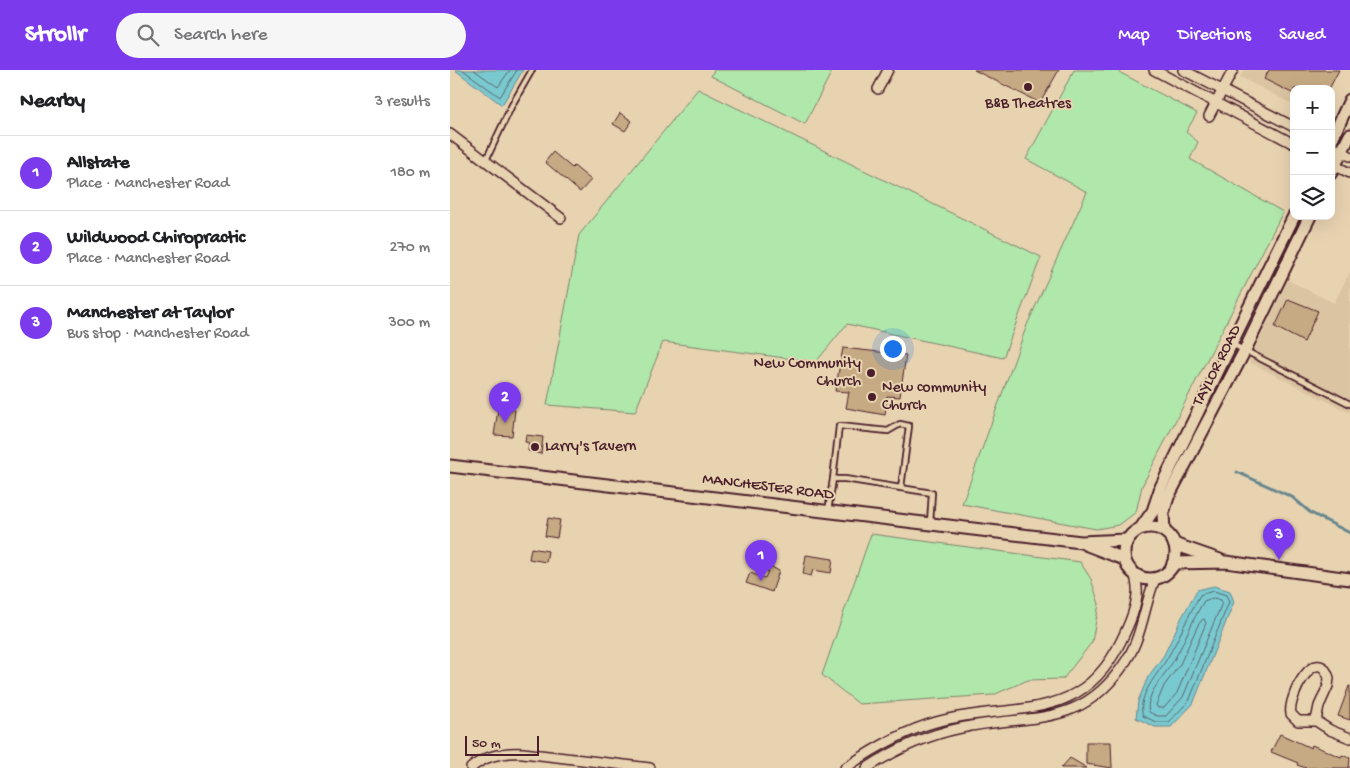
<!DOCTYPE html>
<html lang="en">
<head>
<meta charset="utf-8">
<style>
	body { margin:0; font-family:"Gochi Hand",sans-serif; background:#f6f6f6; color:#202124 }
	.controls { position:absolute; right:15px; top:15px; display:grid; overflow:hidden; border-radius:10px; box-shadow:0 5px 20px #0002 }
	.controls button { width:45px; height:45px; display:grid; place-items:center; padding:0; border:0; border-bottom:1px solid #e0e0e0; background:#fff; color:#202124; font:25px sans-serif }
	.scale { position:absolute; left:15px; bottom:12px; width:74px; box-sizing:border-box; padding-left:5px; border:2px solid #4a1f2b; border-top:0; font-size:14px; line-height:18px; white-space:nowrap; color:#4a1f2b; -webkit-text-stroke:4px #e8d3b1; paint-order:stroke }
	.you { position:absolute; left:442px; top:278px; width:18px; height:18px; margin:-12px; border:4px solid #fff; border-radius:50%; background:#1a73e8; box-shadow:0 0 0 8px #1a73e833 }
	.badge { display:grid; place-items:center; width:32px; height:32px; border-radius:50%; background:#7c3aed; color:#fff; font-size:16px; font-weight:700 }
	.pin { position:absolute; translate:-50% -41px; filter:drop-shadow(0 1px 2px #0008) }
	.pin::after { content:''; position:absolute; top:26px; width:18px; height:15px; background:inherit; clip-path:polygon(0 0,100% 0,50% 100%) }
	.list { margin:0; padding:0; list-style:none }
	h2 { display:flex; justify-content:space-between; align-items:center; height:65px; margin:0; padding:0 20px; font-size:21px }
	h2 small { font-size:16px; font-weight:400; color:#757577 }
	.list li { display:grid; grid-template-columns:32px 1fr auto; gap:15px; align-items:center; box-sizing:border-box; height:75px; padding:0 20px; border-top:1px solid #e0e0e0 }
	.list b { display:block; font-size:19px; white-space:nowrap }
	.list p { margin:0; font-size:16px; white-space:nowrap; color:#757577 }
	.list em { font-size:16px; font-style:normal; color:#757577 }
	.icon { flex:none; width:28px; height:28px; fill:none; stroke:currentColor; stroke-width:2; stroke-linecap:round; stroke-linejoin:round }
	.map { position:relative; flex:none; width:900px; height:698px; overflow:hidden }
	header { display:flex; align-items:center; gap:30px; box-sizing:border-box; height:70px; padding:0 25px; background:#7c3aed; color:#fff }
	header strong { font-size:24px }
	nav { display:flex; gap:28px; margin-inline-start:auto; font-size:18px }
	.search { width:350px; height:45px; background:#f6f6f6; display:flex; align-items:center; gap:12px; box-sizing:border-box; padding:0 18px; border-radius:28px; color:#757577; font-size:19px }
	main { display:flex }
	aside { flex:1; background:#fff }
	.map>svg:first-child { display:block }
	.built { fill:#dbc4a2 }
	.green { fill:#b0e7ab; stroke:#7d836b }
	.water { fill:#79cad0; stroke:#66868e }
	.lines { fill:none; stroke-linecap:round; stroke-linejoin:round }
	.shore { stroke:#5d636d; stroke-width:1 }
	.stream { stroke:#66868e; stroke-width:3 }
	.building { fill:#c6aa84; stroke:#4a1f2b }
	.service-casing { stroke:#4a1f2b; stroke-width:8 }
	.minor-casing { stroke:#4a1f2b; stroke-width:12 }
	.tertiary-casing { stroke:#4a1f2b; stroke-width:15 }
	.service { stroke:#e8d3b1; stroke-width:4.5 }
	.minor { stroke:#e8d3b1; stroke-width:9 }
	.tertiary { stroke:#e8d3b1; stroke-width:11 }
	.poi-dot { fill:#4a1f2b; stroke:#e8d3b1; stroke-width:2 }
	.labels { text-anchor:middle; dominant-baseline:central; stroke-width:4; stroke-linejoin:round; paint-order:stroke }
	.poi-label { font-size:16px; fill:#4a1f2b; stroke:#e8d3b1; text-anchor:start }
	.street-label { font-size:16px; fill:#4a1f2b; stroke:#e8d3b1 }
</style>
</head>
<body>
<header>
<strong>Strollr</strong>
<div class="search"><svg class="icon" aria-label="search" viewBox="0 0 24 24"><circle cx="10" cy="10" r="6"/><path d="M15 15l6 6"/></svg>Search here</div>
<nav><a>Map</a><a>Directions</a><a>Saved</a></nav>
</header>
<main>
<aside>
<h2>Nearby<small>3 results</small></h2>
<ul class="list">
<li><span class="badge">1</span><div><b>Allstate</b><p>Place · Manchester Road</p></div><em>180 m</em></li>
<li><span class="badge">2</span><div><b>Wildwood Chiropractic</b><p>Place · Manchester Road</p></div><em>270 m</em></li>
<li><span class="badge">3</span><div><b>Manchester at Taylor</b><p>Bus stop · Manchester Road</p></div><em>300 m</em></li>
</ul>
</aside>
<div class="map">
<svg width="900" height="698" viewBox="0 0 900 698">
	<rect width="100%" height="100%" fill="#e8d3b1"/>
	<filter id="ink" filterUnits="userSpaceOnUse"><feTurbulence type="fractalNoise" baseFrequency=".02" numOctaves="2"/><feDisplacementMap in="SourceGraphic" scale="10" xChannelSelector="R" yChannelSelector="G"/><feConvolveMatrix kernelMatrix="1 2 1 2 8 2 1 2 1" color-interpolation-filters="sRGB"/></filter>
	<g filter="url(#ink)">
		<g class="built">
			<path d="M794,0H889L880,19H844V35L790,7Z"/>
			<path d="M900,202V343L799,292L838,210L884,233Z"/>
		</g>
		<g class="green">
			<path d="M264,0H375L381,3L355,54L261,6Z"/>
			<path d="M624,0H665L747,43L736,62L748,72L740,89L833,142L692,416L686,442L669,455L646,459L512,434L577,255L637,122L576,89Z"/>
			<path d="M248,19L591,187L553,288L397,254L366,292L213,272L185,342L97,335L129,165Z"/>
			<path d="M421,464L630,492L641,509L649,534L642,572L613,609L578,610L543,625L409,634L372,605Z"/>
		</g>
		<g class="water">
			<path d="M5,0H73L52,35Z"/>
			<path d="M764,516L780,521L784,532L743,634L721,657H705L686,648L688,631L698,607L714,585L732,547L747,520Z"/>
		</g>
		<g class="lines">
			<g class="shore">
				<path d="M13,0L50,27L67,0"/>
				<path d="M24,0L48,17L60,0"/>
				<path d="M764,521L776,525L779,532L739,631L719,652H706L693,646C686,626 709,603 718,587C730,567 738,545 750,525Z"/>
				<path d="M764,528L771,530L772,533L733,627L716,646H707L699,642C694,625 716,604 724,590C735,571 742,550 754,531Z"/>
				<path d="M754,549L756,553L727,623L714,638H708L706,635L714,616L730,594L748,555L752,550Z"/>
			</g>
			<path class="stream" d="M787,402L842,427L861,443L900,463"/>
		</g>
		<g class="building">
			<path d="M524,0H609L590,33Z"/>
			<path d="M819,0H889L879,19H844V24L814,9Z"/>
			<path d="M170,43L182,51L175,61L163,54Z"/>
			<path d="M103,82L122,98L124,96L141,110L130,122L95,92Z"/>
			<path d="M838,229L868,241L854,272L825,257Z"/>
			<path d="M393,278L456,285L450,327L437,326L435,345L396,338L399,322L385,321Z"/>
			<path d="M49,333H60L59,339L65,340L62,366L44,365Z"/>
			<path d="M76,365L93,367L91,384L78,381L79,373L75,372Z"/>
			<path d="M98,448L110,450L107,468L95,466Z"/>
			<path d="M81,478L98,481L96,492L79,489Z"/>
			<path d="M356,485L383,489L381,503L363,500L361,506L353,504Z"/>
			<path d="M320,496L329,501L322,522L296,513L300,503L315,508Z"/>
			<path d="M899,616H900V650L888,646Z"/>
			<path d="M830,664L861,678L862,675L891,687L892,685L900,688L899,698H856L847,695L848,693L821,682Z"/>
			<path d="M636,672H661L662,698L636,694Z"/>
			<path d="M620,688L637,698H611Z"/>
		</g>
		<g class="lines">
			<defs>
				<g id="service">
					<path d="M36,90L62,35L82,0"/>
					<path d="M782,274L900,334"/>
					<path d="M383,409L389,356L438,361L450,354L459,356L451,418"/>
					<path d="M378,441L383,409H395L482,423L480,453"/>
				</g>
				<g id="minor">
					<path d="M704,0L844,74"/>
					<path d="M733,0L844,57"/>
					<path d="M428,19L438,0"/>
					<path d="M759,46L783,0"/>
					<path d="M0,64L111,148"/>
					<path d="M881,76L900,86"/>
					<path d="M881,94L900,103"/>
					<path d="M866,651L869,636L878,616L879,608C867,571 837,628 841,644L848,651H866L880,660L900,668"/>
					<path d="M21,698C36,685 54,682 73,683L200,698"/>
					<path d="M395,698C423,679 453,661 486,652C560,631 630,657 671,571C678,557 686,540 687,524C688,518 686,511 685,505"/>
					<path d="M417,698C446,679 477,665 511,658C579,643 631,661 676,591C692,567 694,536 705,509"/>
				</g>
				<g id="tertiary">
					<path d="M881,71L900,30"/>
					<path d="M881,103L900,65"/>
					<path d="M0,396L631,472L677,470"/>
					<circle cx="700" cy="483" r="26"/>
					<path d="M691,458L703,441L711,417L844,146"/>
					<path d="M714,461L713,443L718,427L795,280L860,146"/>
					<path d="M635,474L674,489"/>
					<path d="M724,474L770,490"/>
					<path d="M723,493L776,492L900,509"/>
				</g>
			</defs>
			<use href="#service" class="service-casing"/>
			<use href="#minor" class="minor-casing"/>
			<use href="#tertiary" class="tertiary-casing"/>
			<use href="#service" class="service"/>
			<use href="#minor" class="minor"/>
			<use href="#tertiary" class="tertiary"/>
		</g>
	</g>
	<g class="poi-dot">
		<circle cx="578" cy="17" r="5"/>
		<circle cx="421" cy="303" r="5"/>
		<circle cx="422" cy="327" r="5"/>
		<circle cx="85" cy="377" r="5"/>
	</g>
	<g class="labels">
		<g class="poi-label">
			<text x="578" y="34" text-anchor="middle">B&amp;B Theatres</text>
			<text x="411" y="294" text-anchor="end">New Community<tspan x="411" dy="18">Church</tspan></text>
			<text x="432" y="318">New community<tspan x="432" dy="18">Church</tspan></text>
			<text x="95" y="377">Larry's Tavern</text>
		</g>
		<g class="street-label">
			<text transform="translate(768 296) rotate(-63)">TAYLOR ROAD</text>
			<text transform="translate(318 418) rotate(7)">MANCHESTER ROAD</text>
		</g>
	</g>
</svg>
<div class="controls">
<button>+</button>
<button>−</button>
<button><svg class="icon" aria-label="layers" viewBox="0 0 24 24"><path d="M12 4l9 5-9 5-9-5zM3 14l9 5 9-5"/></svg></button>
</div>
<div class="scale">50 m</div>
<div class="you"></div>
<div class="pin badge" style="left:311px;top:511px">1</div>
<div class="pin badge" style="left:55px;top:353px">2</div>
<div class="pin badge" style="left:829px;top:490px">3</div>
</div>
</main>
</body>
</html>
